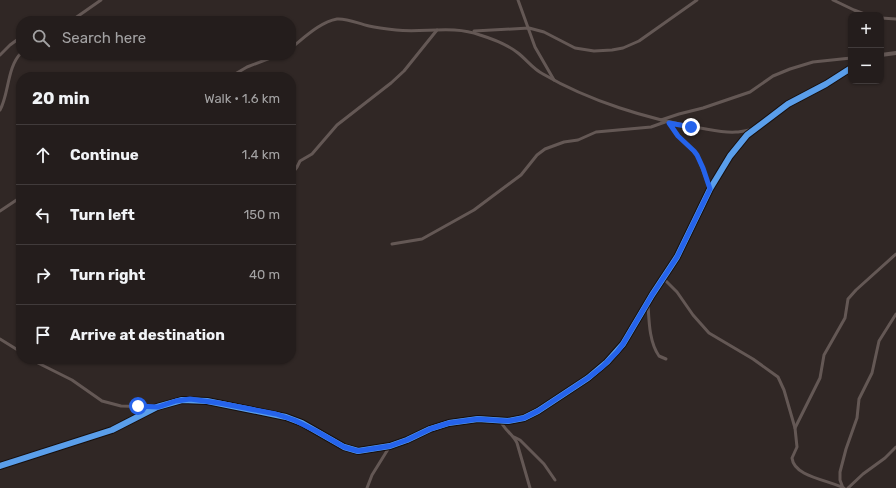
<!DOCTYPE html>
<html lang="en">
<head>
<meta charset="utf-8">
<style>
	body { margin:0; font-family:Rubik,sans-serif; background:#302a29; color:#f1f3f6 }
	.controls { position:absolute; right:12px; top:12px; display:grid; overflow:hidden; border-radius:8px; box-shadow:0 1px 3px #0004 }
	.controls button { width:36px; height:36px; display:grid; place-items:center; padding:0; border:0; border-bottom:1px solid #413b3b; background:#241d1c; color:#f1f3f6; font:20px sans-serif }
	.stop { position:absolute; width:12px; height:12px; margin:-9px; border:3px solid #2563eb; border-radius:50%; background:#fff }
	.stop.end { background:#2563eb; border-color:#fff; box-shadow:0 1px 4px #0008 }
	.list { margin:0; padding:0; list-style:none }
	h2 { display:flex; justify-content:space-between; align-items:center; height:52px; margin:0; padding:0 16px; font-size:17px }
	h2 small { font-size:13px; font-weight:400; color:#a3a2a3 }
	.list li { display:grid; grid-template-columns:26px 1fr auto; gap:12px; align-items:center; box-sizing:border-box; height:60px; padding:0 16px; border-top:1px solid #413b3b }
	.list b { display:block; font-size:15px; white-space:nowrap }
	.list em { font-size:13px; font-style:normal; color:#a3a2a3 }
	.icon { flex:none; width:22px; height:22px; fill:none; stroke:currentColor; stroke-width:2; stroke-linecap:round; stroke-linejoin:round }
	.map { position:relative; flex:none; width:896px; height:488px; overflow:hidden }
	.search { position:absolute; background:#241d1c; box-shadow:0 1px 3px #0004; left:16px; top:16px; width:280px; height:44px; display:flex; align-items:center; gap:10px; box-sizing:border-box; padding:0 14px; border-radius:16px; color:#a3a2a3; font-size:15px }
	.panel { position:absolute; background:#241d1c; box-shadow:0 1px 3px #0004; left:16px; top:72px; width:280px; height:292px; border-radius:16px }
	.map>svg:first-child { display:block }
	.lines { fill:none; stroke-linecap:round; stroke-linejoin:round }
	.minor { stroke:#645855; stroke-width:3 }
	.tertiary { stroke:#645855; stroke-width:4 }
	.cycleway-casing { stroke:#170f0d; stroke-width:8 }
	.cycleway { stroke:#5a9eea; stroke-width:6 }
	.route { stroke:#2563eb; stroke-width:5 }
</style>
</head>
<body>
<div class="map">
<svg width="896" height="488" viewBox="0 0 896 488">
	<rect width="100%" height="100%" fill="#302725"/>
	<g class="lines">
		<g class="minor">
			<path d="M518,0L535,47L554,80"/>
			<path d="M833,0L854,10L867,15"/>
			<path d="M881,18L896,19"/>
			<path d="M71,21L101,0"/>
			<path d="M474,31L529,28L544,32L575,48L594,51L612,50L623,48L639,41L697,0"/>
			<path d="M291,48C304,38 320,22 337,19C347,18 359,24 369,26C378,28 387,29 396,30C424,33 453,25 480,35C493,39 508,45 518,53C527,60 533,69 543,74C589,101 648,119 700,128C712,130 724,133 736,132C742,132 748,130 754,129"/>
			<path d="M0,55L10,45L21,37"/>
			<path d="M230,77L247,67L278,55"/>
			<path d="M0,110C9,94 7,67 21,53"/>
			<path d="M661,120L679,114L703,108L750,92L773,76L790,69L813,62L851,58"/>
			<path d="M669,123L678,135L697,155L710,189"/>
			<path d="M291,175L297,167L300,161L312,154L337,125L391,83L404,71L437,30"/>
			<path d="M0,211L21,197"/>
			<path d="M392,244L422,239L474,210L521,175L537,155L545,149L564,142L578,140L596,132L651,127L665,122"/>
			<path d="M664,279L677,292L693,315L709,333L753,359L778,377L784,390L795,428"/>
			<path d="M648,304C649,320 649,342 659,356L666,359"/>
			<path d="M0,339L21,352"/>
			<path d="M30,359L72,380L102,401L121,406L156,407"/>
			<path d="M500,420C504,430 513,434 517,443L530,488"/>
			<path d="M514,437L520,440L544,464L555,480"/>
			<path d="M367,488L372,475L390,446"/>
			<path d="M843,488L840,480V472L846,449L857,418L859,399L872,373L879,341L896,314"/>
			<path d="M844,488C829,480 794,477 792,458L797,447L795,428L820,378L824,355L845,318L848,299L856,290L896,254"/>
			<path d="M848,488L863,474L885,458L896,447"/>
		</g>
		<g class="tertiary">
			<path d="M881,55L896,53"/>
			<path d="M0,466L112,430L157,407L182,400L207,401L286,417L302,423L344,447L358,451L390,446L407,440L430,429L449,423L478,419L508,421L524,418L538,411L588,378L607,362L623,344L652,295L677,257L710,189L730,156L747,135L788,104L826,84L851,68"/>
		</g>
		<defs>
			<path id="cycleway" d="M0,466L112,430L157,407L182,400L207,401L286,417L302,423L344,447L358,451L390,446L407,440L430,429L449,423L478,419L508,421L524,418L538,411L588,378L607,362L623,344L652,295L677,257L710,189L730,156L747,135L788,104L826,84L851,68"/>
		</defs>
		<use href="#cycleway" class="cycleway-casing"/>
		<use href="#cycleway" class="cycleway"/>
	</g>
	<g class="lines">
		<path class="route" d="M138,406L158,407L176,401L190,399L219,403L276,414L294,420L316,431L344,447L358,451L390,446L407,440L430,429L449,423L478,419L508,421L524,418L538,411L588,378L602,367L617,352L623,344L652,295L677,257L710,189L703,168L697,155L694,151L678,136L669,123L691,127"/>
	</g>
</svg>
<div class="controls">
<button>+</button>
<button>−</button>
</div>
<div class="stop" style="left:138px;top:406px"></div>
<div class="stop end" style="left:691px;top:127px"></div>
<div class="search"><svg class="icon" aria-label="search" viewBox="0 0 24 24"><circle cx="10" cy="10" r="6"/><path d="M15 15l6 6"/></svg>Search here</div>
<section class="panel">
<h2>20 min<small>Walk · 1.6 km</small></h2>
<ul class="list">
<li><svg class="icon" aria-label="ahead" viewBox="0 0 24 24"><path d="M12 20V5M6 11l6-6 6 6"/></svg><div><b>Continue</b></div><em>1.4 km</em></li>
<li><svg class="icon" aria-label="left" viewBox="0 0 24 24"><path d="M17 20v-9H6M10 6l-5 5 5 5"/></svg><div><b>Turn left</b></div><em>150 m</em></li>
<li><svg class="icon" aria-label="right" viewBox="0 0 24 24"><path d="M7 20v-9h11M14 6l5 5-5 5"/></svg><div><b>Turn right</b></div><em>40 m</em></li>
<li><svg class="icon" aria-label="arrive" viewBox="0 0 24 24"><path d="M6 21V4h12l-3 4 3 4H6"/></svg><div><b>Arrive at destination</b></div></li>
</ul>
</section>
</div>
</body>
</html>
